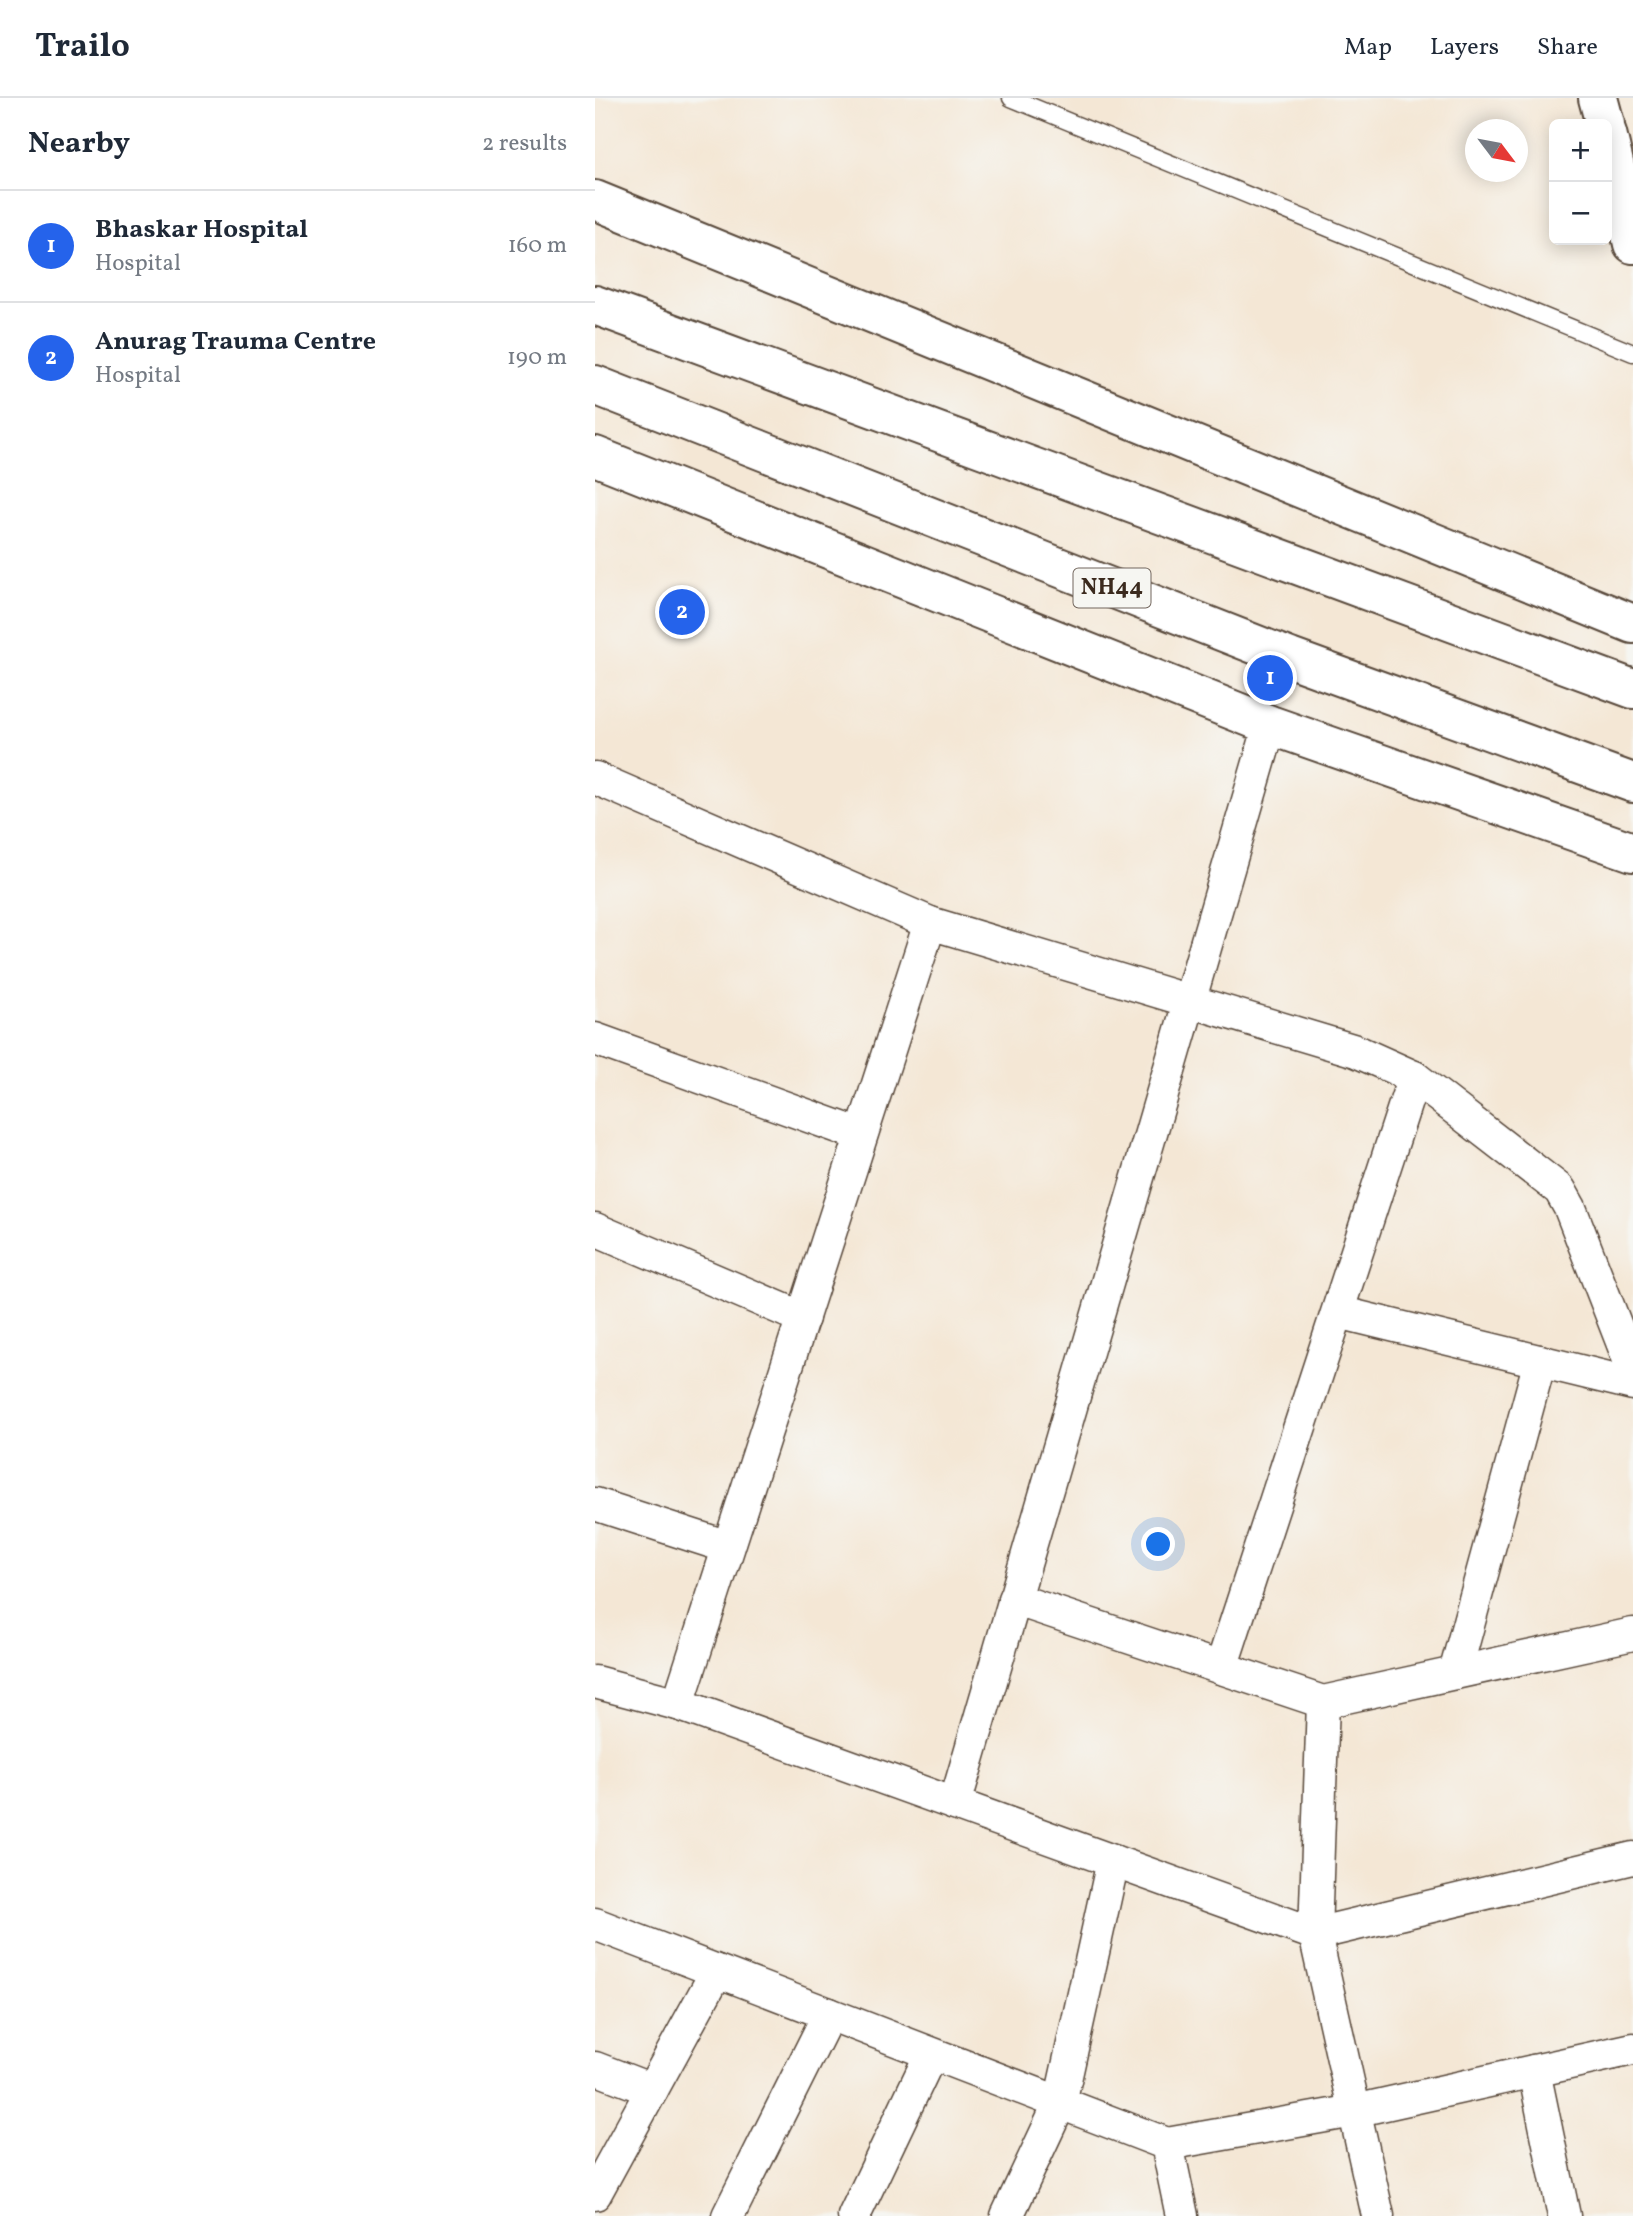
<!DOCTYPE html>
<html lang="en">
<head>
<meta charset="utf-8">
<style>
	body { margin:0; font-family:Vollkorn,serif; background:#f6f6f7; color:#1f2937 }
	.controls { position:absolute; right:21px; top:21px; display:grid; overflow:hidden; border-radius:10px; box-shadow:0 4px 18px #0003 }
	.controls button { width:63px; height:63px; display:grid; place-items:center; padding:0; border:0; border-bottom:2px solid #e0e1e3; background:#fff; color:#1f2937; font:35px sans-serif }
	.compass { position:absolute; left:870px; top:21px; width:63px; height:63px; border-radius:50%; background:#fff; box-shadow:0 4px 18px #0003; rotate:122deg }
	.you { position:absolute; left:564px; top:1447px; width:24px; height:24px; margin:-18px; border:5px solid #fff; border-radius:50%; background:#1a73e8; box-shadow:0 0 0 10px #1a73e833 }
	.badge { display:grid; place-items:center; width:46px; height:46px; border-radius:50%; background:#2563eb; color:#fff; font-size:23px; font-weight:700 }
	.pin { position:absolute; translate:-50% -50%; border:4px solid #fff; box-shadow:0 2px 7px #0006 }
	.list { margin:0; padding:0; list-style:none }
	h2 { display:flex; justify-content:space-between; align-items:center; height:91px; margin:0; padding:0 28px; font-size:30px }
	h2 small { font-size:23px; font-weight:400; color:#747a83 }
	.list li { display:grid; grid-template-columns:46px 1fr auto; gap:21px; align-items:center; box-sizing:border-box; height:112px; padding:0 28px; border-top:2px solid #e0e1e3 }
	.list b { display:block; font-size:26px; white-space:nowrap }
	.list p { margin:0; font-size:23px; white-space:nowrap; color:#747a83 }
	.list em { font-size:23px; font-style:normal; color:#747a83 }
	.map { position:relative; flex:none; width:1038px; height:2118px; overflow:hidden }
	header { display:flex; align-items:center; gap:42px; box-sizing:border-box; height:98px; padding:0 35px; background:#fff; border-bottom:2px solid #e0e1e3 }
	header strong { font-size:33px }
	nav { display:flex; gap:38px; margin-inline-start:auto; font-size:24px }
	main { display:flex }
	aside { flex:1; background:#fff }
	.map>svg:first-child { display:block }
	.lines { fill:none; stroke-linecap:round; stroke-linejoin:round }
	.service-casing { stroke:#574639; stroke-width:19 }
	.minor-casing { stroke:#574639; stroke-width:35 }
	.tertiary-casing { stroke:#574639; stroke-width:42 }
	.trunk-casing { stroke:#574639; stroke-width:42 }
	.service { stroke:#fff; stroke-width:16 }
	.minor { stroke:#fff; stroke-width:32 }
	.tertiary { stroke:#fff; stroke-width:38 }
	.trunk { stroke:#fff; stroke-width:38 }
	.labels { text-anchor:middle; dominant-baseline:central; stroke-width:5; stroke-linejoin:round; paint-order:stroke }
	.shield { fill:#f6f6f2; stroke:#73675e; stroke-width:2 }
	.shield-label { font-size:23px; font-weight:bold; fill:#3b2a1e }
</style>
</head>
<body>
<header>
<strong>Trailo</strong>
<nav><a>Map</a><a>Layers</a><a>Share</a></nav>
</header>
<main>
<aside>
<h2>Nearby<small>2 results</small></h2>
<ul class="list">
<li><span class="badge">1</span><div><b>Bhaskar Hospital</b><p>Hospital</p></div><em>160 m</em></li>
<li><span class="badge">2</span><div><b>Anurag Trauma Centre</b><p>Hospital</p></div><em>190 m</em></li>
</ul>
</aside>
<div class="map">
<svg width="1038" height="2118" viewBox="0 0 1038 2118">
	<rect width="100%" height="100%" fill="#f6f6f2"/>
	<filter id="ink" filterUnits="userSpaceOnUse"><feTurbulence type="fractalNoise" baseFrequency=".0143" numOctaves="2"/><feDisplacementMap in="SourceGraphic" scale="14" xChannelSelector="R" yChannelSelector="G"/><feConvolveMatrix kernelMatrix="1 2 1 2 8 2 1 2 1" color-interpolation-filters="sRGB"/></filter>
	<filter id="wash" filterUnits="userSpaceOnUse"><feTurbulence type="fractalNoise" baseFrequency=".00686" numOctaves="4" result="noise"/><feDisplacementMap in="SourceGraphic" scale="28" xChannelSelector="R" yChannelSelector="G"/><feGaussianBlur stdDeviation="1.57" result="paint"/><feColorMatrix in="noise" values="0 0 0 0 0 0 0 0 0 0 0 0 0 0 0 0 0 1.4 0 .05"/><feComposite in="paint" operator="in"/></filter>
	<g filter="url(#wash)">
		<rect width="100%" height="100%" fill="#f4e7d5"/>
	</g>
	<g filter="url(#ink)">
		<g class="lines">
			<defs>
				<path id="service" d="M416,0L1038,255"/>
				<g id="minor">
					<path d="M0,680L335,825"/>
					<path d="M0,941L266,1037"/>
					<path d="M0,1131L208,1220"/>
					<path d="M743,1214L1038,1286"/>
					<path d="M0,1406L133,1449"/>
					<path d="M419,1501L728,1604L1038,1536"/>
					<path d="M626,1570L819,979"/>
					<path d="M860,1575L945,1263"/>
					<path d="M0,1584L83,1606L720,1836L728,1604"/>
					<path d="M83,1606L335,825L761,953L819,979L965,1092L975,1110L1038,1272"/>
					<path d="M360,1706L675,627"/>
					<path d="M0,1826L572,2046"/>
					<path d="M0,1970L57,1992"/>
					<path d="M939,1973L969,2118"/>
					<path d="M0,2096L122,1873"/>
					<path d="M133,2118L234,1916"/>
					<path d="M259,2118L336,1956"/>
					<path d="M412,2118L465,2005L518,1763"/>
					<path d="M587,2118L572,2046L759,2013L1038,1951"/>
					<path d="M783,2118L720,1836L1038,1760"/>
				</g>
				<g id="tertiary">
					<path d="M1003,0L1010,26"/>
					<path d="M1012,35L1038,146"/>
					<path d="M0,102L1038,526"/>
					<path d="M0,358L675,627L1038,754"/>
				</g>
				<g id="trunk">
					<path d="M0,207L1038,591"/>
					<path d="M0,287L695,560L1038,685"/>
				</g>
			</defs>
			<use href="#service" class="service-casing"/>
			<use href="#minor" class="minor-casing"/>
			<use href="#tertiary" class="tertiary-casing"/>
			<use href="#trunk" class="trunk-casing"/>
			<use href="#service" class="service"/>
			<use href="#minor" class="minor"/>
			<use href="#tertiary" class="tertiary"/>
			<use href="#trunk" class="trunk"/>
		</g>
	</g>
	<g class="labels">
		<rect class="shield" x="478.5" y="470.5" width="77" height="39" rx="5"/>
		<g class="shield-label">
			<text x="517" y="490">NH44</text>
		</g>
	</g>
</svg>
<div class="controls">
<button>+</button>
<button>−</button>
</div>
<svg class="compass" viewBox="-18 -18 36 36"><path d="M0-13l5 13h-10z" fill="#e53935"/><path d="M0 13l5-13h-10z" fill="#747a83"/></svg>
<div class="you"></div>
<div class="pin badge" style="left:675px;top:580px">1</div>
<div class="pin badge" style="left:87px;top:514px">2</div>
</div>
</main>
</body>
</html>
